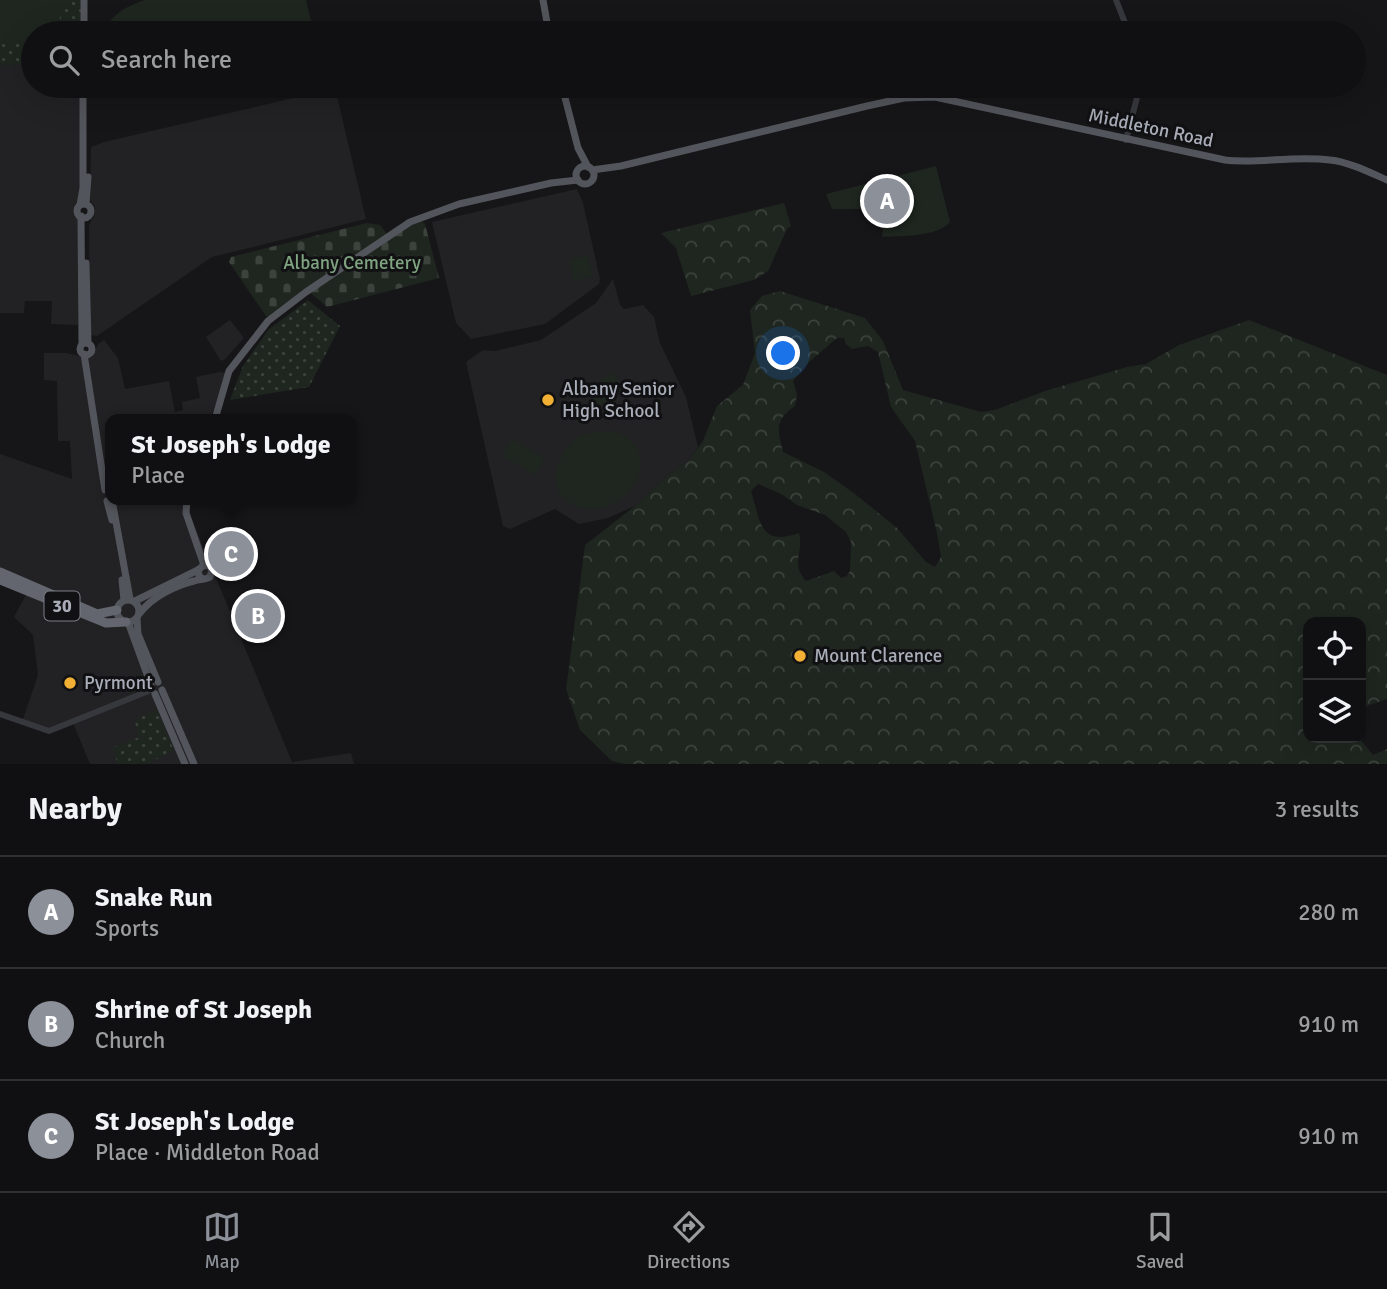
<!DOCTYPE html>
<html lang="en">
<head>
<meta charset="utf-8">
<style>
	body { margin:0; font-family:Signika,sans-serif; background:#1e1e20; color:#f1f3f6 }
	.controls { position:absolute; right:21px; bottom:21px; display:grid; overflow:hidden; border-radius:14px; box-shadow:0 7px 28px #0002 }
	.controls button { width:63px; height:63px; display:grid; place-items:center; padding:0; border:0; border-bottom:2px solid #303032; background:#101012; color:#f1f3f6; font:35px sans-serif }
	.you { position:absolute; left:784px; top:354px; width:24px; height:24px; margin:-18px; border:5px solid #fff; border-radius:50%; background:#1a73e8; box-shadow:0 0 0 10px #1a73e833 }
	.badge { display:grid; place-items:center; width:46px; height:46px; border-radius:50%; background:#8c9099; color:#fff; font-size:23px; font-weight:700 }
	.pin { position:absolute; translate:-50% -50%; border:4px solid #fff; box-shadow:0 2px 7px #0006 }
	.popup { position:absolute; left:105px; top:414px; width:252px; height:91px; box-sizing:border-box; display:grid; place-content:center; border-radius:14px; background:#101012; filter:drop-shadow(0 2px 5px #0005); font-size:23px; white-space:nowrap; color:#9c9d9f }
	.popup b { font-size:26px; color:#f1f3f6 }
	.popup::after { content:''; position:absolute; left:50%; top:100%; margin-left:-14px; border:14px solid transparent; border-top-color:#101012 }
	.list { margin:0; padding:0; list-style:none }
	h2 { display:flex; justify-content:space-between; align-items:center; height:91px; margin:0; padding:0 28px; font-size:30px }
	h2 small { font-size:23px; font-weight:400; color:#9c9d9f }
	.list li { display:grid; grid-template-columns:46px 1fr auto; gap:21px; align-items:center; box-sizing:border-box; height:112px; padding:0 28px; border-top:2px solid #303032 }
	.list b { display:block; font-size:26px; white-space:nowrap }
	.list p { margin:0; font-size:23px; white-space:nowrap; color:#9c9d9f }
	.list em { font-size:23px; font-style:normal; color:#9c9d9f }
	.icon { flex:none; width:38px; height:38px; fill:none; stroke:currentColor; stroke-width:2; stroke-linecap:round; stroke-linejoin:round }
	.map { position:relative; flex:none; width:1387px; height:764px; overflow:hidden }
	.search { position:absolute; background:#101012; box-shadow:0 7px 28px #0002; left:21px; right:21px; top:21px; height:77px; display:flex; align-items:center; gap:18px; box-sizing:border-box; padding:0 24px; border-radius:38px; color:#9c9d9f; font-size:26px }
	.sheet { height:427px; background:#101012 }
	nav { display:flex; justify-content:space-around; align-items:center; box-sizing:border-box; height:98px; border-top:2px solid #303032; background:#101012; font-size:19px; color:#9c9d9f }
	nav a { display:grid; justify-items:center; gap:4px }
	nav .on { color:#8c9099 }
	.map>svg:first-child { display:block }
	.built { fill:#222225 }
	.grass { fill:url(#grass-dots) }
	.forest { fill:url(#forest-crowns); fill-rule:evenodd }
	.cemetery { fill:url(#cemetery-stones) }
	.garden { fill:#1e261f }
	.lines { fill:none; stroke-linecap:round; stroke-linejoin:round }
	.minor { stroke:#37383d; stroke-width:6 }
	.major { stroke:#53555c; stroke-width:7 }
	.highway { stroke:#63666e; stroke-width:9 }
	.poi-dot { fill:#f2b134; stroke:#111113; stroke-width:2.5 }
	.labels { text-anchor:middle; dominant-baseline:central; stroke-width:6; stroke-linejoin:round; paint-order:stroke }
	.shield { fill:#111113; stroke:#7b7e86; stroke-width:2 }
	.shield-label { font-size:18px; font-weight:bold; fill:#a8adb8 }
	.street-label { font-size:19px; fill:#a8adb8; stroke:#111113 }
	.park-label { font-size:19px; fill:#7fa381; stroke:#111113 }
	.poi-label { font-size:19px; fill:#a8adb8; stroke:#111113; text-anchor:start }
</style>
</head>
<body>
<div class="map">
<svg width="1387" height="764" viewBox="0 0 1387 764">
	<defs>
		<pattern id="grass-dots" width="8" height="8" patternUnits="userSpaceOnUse" patternTransform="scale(1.75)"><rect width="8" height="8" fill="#1e261f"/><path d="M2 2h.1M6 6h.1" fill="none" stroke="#3c433d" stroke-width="1.8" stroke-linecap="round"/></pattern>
		<pattern id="forest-crowns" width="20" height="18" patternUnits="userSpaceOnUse" patternTransform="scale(1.75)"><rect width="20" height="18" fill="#1e261f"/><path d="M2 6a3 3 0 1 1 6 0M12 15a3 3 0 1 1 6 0" fill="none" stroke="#3c433d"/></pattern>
		<pattern id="cemetery-stones" width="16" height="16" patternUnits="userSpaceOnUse" patternTransform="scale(1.75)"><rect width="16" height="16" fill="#1e261f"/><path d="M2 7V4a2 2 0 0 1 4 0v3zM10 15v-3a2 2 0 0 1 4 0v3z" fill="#3c433d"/></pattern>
	</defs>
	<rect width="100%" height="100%" fill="#161618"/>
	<g class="built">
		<path d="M0,65H33V86H81L80,198L75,213L78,218V325L51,324L52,301H25L24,313H0Z"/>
		<path d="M332,89L336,92L366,219L212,257L97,336L90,335L89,225L94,216L95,207L90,200L91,147L104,142Z"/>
		<path d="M577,189L583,203L600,279L599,284L545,324L471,339L456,323L432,222Z"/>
		<path d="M613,279L620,305L624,309L643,305L654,317L660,343L686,397L698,447L688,461L666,477L635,506L608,518L579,524L555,509L510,529L503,526L466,362L483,350L495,351L541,340L596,303Z"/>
		<path d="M230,320L244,338L225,359L221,361L206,337Z"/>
		<path d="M104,340L118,358L125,389L169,381L175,412L183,410L182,402L200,398L196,377L220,372L225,373L226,376L210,419H110V500H184L292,762L351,753L354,764H90L73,723L49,731L22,722L38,675L33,635L14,617L29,589L0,576V454L72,479L70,441H58L57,381L44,380V353H67L86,358L92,357L98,344Z"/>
	</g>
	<g class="grass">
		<path d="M0,0H83L85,33H33V65H0Z"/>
		<path d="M308,300L340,326L309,387L230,400L243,366L268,330Z"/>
		<path d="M157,710L174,751L146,764H118L112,748L140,737L134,720Z"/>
	</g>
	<g class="forest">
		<path d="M784,203L791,226L787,229L768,271L754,280L691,296L676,248L661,233Z"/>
		<path d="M780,291L865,318L883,341L903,390L981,412L995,410L1045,391L1127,367L1146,364L1179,345L1249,320L1387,375V699L1367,706L1361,712V622H1308V738H1359L1373,755L1387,749V764H625L612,761L580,730L566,689L585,545L635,506L666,477L688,461L703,441L717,406L743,385L755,353L750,310L762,296ZM837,338H844L846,344L852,349L868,346L878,352L891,407L915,441L937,533L941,557L935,567L926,562L897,528L855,494L824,472L783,452C778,430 774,420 795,406L797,394L793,381L808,363ZM758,484L781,494L797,505L825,515L846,532L851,542L850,571L846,577L841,578L834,571L806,581C790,563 804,553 799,533C759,548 760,519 751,491Z"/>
	</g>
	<path class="cemetery" d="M421,220L425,224L439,278L327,307L306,289L271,316H266L229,262L231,257L367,223L380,225L390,238L412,224Z"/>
	<g class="garden">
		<path d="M0,0H61V14L58,25L52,33H33V43H13L0,34Z"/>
		<path d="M145,0H306L312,24L309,33H102C112,15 125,6 145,0Z"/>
		<path d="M936,166L950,222C938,237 900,236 882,237L885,209H832L826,194Z"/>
		<path d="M588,255L593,276L574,281L572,271L575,270H571L569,260Z"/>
		<path d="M610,373L614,374L624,387L623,390L615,396L613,395L610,397L609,401L598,407L588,394L590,392L588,390L596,384L598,386L603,381L602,379Z"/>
		<path d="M613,431C673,449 623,528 573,505C546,492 555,458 573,441C583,431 600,432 613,431Z"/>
		<path d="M512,439L545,458L535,475L502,456Z"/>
	</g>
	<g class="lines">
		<g class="minor">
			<path d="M1116,0L1129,33"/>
			<path d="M1126,140L1140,86"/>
			<path d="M0,714L49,731L151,690"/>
		</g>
		<g class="major">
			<path d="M543,0L548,28"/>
			<path d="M84,33V0"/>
			<path d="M544,33L551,28L556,33"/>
			<path d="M562,86L578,148L588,167"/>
			<circle cx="585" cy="175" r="9"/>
			<path d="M592,170L621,166L867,106L904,98L935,97L1225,160C1260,164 1294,155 1330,160C1349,162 1369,172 1387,180"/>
			<path d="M86,204L88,177"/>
			<circle cx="84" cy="211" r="7"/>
			<path d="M80,205L83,188V86"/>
			<path d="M81,216L82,343"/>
			<path d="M86,263L88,343"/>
			<circle cx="86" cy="349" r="6"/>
			<path d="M84,354L105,490"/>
			<path d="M215,419L229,371L268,321L306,292L410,222L459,204L551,183L578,180"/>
			<path d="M112,500L130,599"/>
			<path d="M187,500L186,513L204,565"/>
			<path d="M107,501L112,520"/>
			<path d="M122,580L124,600"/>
			<circle cx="128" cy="611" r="11"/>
			<path d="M135,601L198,570"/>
			<path d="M140,613C152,597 174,586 194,581C200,579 205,580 210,577L212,570L209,566L204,565L198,570L199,576L203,579"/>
			<path d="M137,619L138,634L158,682"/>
			<path d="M128,622L151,685"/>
			<path d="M162,690L194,764"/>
			<path d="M155,694L185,764"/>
		</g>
		<g class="highway">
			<path d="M0,572L97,614L117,610"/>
			<path d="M0,580L106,623L126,622"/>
		</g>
	</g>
	<g class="poi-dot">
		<circle cx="548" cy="400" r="7"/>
		<circle cx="800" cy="656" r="7"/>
		<circle cx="70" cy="683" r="7"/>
	</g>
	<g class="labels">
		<rect class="shield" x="44.5" y="591.5" width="35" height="29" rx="5"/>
		<g class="shield-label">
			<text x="62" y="606">30</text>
		</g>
		<g class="street-label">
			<text transform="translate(1151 128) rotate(12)">Middleton Road</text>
		</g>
		<g class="park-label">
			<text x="352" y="263">Albany Cemetery</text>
		</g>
		<g class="poi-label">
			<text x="562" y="389">Albany Senior<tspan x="562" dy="22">High School</tspan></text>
			<text x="814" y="656">Mount Clarence</text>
			<text x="84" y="683">Pyrmont</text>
		</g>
	</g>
</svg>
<div class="controls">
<button><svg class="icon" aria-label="locate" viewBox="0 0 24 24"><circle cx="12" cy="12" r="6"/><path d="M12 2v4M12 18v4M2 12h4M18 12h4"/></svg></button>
<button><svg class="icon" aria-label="layers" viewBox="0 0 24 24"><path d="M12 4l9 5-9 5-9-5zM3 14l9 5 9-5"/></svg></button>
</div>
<div class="you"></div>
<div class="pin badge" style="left:887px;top:201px">A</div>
<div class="pin badge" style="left:258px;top:616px">B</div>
<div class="pin badge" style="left:231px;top:554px">C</div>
<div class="popup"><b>St Joseph's Lodge</b>Place</div>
<div class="search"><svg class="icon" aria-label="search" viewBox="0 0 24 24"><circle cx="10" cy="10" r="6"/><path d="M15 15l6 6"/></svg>Search here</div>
</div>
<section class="sheet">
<h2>Nearby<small>3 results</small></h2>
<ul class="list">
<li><span class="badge">A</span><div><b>Snake Run</b><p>Sports</p></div><em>280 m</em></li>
<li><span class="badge">B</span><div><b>Shrine of St Joseph</b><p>Church</p></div><em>910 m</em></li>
<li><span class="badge">C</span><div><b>St Joseph's Lodge</b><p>Place · Middleton Road</p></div><em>910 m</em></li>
</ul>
</section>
<nav>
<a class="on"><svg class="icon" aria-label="map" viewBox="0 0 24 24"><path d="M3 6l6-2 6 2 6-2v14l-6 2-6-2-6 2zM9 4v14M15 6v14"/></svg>Map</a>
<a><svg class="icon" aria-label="directions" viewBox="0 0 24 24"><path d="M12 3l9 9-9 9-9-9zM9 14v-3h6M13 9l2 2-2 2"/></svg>Directions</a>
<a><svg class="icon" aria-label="saved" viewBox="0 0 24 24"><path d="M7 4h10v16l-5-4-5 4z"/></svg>Saved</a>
</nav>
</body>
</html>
